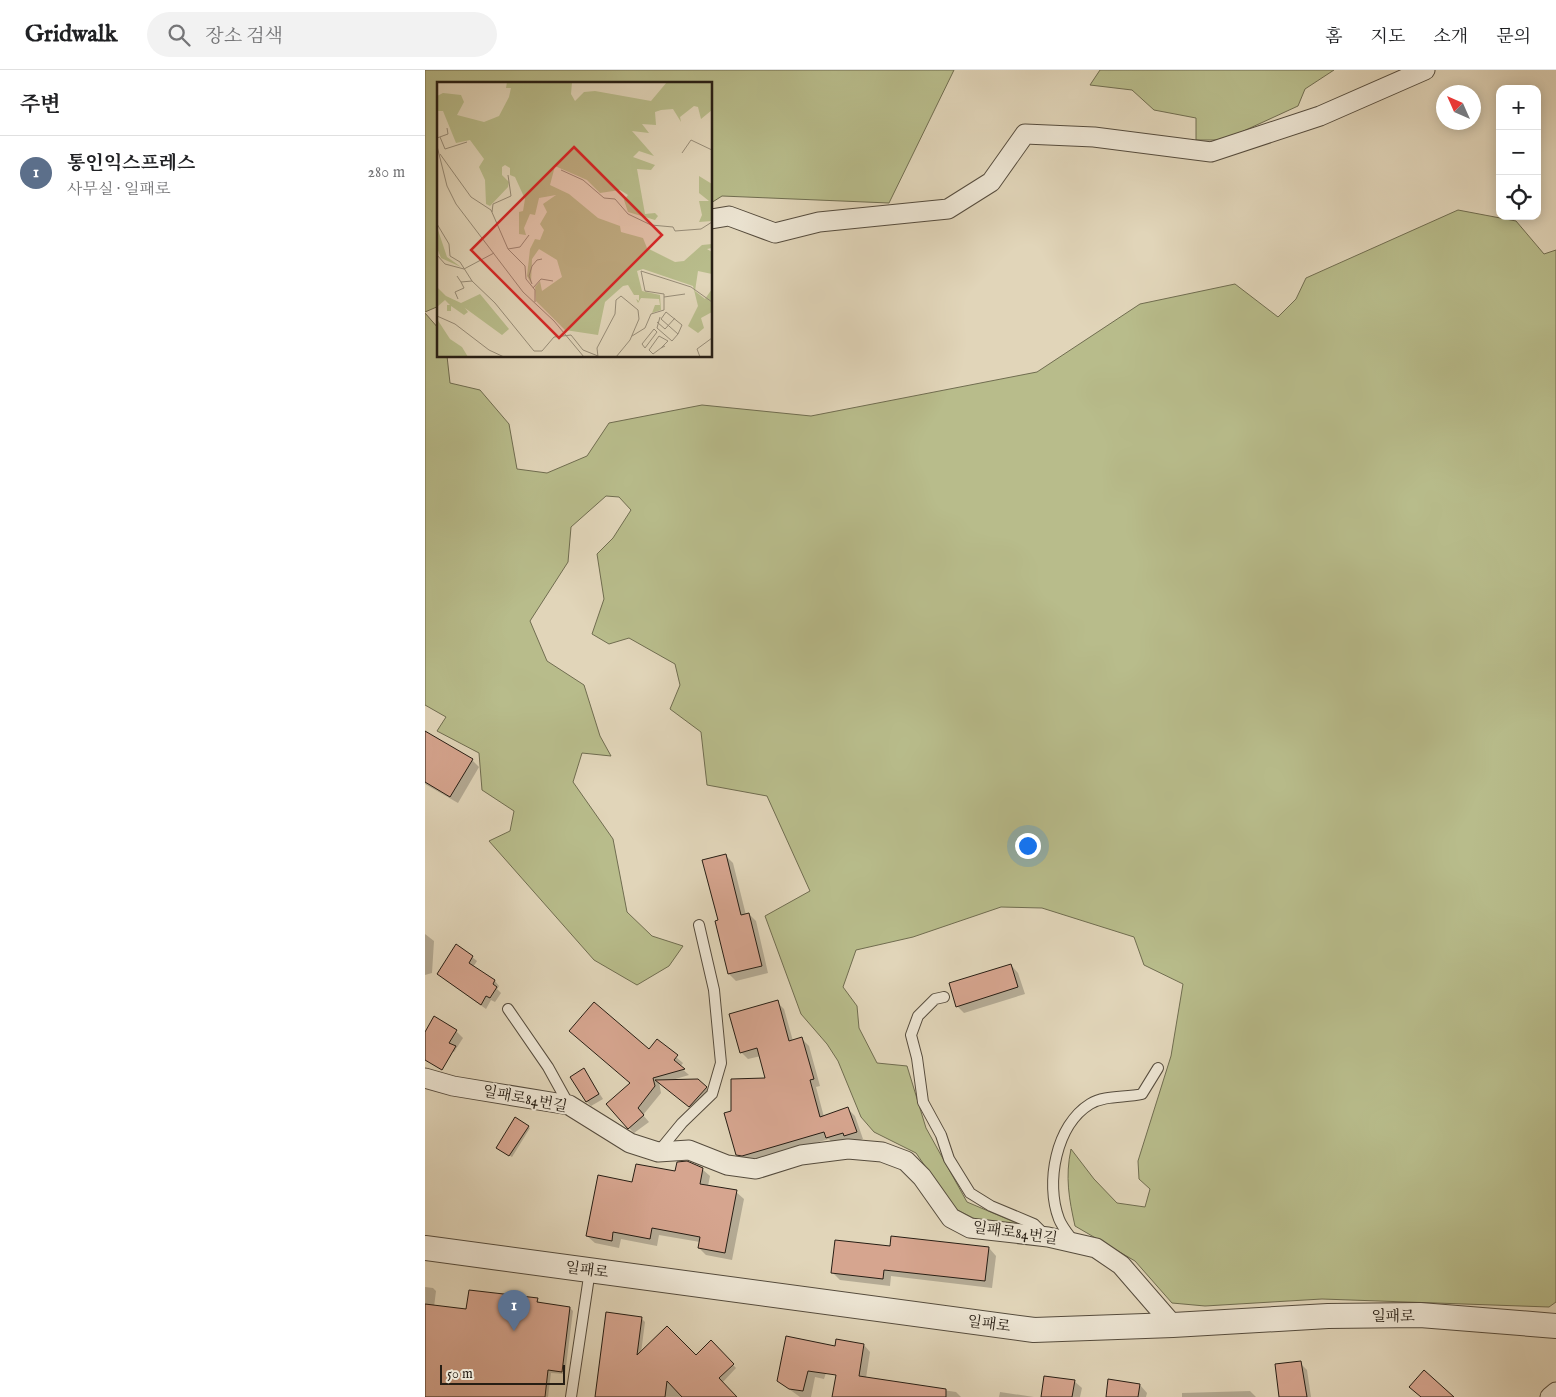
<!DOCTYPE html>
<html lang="ko">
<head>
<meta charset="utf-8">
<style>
	body { margin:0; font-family:"IM FELL English","Noto Serif KR",serif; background:#f2f2f2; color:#202124 }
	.controls { position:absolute; right:15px; top:15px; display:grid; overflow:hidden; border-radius:10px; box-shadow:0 2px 12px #0003 }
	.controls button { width:45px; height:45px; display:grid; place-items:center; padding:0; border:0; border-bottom:1px solid #e0e0e0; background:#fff; color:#202124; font:25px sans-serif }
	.compass { position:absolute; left:1011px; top:15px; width:45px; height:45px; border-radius:50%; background:#fff; box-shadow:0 2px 12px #0003; rotate:315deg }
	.scale { position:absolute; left:15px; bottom:12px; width:125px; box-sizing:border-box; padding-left:5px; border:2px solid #271e14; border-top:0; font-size:14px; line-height:18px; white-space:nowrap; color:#271e14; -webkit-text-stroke:4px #ece4d2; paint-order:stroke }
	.you { position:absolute; left:602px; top:775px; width:18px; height:18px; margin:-12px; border:4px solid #fff; border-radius:50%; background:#1a73e8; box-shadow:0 0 0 8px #1a73e833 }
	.badge { display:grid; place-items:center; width:32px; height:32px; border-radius:50%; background:#8f2418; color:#fff; font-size:16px; font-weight:700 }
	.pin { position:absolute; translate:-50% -41px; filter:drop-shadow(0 1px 2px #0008) }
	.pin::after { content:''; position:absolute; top:26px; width:18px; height:15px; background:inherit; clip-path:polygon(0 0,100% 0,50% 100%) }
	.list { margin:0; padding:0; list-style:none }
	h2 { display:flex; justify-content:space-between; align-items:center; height:65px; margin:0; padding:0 20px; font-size:21px }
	h2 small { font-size:16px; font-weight:400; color:#757577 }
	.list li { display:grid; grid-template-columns:32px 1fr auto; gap:15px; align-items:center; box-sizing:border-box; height:75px; padding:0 20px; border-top:1px solid #e0e0e0 }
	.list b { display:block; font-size:19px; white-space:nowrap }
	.list p { margin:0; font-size:16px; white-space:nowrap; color:#757577 }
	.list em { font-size:16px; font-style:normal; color:#757577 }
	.icon { flex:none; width:28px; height:28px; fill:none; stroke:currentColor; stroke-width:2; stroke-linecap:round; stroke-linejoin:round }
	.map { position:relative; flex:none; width:1131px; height:1327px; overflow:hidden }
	header { display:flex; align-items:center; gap:30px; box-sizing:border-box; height:70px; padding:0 25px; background:#fff; border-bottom:1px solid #e0e0e0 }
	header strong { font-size:24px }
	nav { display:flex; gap:28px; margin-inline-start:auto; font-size:18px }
	.search { width:350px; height:45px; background:#f2f2f2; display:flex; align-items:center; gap:12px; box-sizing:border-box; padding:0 18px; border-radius:28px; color:#757577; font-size:19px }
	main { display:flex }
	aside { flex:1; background:#fff }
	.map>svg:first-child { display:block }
	.green { fill:#b8bc8b; stroke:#706d50 }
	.shadow { fill:#0003 }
	.building { fill:#d6a58f; stroke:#271e14 }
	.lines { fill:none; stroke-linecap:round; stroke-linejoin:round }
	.service-casing { stroke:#564c3d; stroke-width:12 }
	.minor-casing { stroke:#564c3d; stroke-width:21 }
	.tertiary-casing { stroke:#564c3d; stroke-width:26 }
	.service { stroke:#ece4d2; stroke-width:10 }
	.minor { stroke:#ece4d2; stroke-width:19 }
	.tertiary { stroke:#ece4d2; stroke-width:24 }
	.labels { text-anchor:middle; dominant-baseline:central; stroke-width:4; stroke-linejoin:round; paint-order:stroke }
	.street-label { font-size:15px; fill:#271e14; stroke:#ece4d2 }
	.inset-road { fill:none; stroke:#978c77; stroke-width:1 }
	.view { fill:#d62828; fill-opacity:0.15; stroke:#d62828; stroke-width:2.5 }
	.inset-edge { fill:none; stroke:#271e14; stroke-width:2.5 }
</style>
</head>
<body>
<header>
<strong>Gridwalk</strong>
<div class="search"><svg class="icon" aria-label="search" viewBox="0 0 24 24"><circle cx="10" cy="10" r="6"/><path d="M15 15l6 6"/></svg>장소 검색</div>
<nav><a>홈</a><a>지도</a><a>소개</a><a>문의</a></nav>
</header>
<main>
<aside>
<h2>주변<small></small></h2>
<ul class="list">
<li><span class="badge" style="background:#5c6f8a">1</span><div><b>통인익스프레스</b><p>사무실 · 일패로</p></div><em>280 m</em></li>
</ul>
</aside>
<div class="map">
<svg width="1131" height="1327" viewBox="0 0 1131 1327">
	<rect width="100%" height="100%" fill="#e1d5b9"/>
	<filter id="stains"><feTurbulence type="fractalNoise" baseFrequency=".004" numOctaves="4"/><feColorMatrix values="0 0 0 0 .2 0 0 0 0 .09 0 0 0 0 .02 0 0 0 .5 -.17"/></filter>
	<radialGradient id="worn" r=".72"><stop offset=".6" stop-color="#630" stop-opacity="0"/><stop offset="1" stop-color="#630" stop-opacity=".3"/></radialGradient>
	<g class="green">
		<path d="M0,0H529L464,133L297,126L286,133V14H14V236L0,242Z"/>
		<path d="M675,0H909L880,19L873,36L799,70H771V48L729,40L707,20L665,15Z"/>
		<path d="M1033,140L1091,151L1119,184L1131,180V1232L1124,1237L897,1229L780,1236L747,1233L710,1191L650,1156C644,1129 640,1107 646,1079L669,1109L692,1133L720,1137L725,1119L714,1109L713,1091L746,986L758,914L719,895L709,867L617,838L576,837L488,867L431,880L418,917L432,936L434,958L452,993L482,996L501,1058L542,1132L601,1157L550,1149L529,1138L491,1083L449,1062L436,1047L413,991L402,974L376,944L340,846L385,821L342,726L282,715L276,662L245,639L255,615L250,594L204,568L184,574L167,564L179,529L172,484L188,468L206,440L194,427L181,426L146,457L143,492L105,551L122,591L159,615L175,666L186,686L157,683L148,712L188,769L202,842L227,866L258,876L244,896L212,915L169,890L64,771L85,761L89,741L57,720L54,683L12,661L21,647L0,635V243L14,259V286H22L25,313L55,320L84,354L92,399L122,403L162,386L184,353L277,335L386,346L612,302L715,234L810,214L853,247L871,229L881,208Z"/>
	</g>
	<g class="shadow">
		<path d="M0,662L47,690L54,697L33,733L0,714Z"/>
		<path d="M300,785L308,793L321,845L324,844L331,851L343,903L311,911L304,904L295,851Z"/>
		<path d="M0,864L9,871L7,903L0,905Z"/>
		<path d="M47,887L52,891L48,897L70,911L74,916L72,919L76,923L70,932L66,930L61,939L18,908Z"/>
		<path d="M586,895L593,903L600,924L539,943L532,936Z"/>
		<path d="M352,932L359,939L368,971L377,969L384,976L395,1016L391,1017L399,1047L423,1039L430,1046L438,1069L427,1073L424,1070L409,1075L404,1069L325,1092L319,1091L312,1084L307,1042L342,1009L336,986L323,989L316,982Z"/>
		<path d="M31,961L38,968L29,982L6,972L0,966Z"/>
		<path d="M232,971L258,993L255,997L264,1005L247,1010L281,1017L287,1023L271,1042L234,1012L236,1023L218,1045L224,1052L209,1063L203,1057L207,1014Z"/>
		<path d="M159,1000L178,1029L166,1036L161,1031Z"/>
		<path d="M103,1057L105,1058L87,1087L74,1080Z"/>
		<path d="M277,1099L285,1106L283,1116L311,1122L319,1129L307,1190L281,1185L274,1178L275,1172L234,1165L232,1176L196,1169L194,1178L170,1173L162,1166L208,1113Z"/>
		<path d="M466,1178H564L571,1186L567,1218L466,1206L465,1216L415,1210L408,1203Z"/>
		<path d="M0,1217L8,1218L11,1221L9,1237L42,1241L112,1230L115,1233L145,1238L148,1241L140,1304L126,1303L123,1327H0Z"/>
		<path d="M216,1248L220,1252L216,1283L271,1287L286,1272L311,1298L297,1313L310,1327H172Z"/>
		<path d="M439,1275L445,1282L441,1308L531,1322L536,1327H408Z"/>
		<path d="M408,1282L399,1309L390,1307L386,1327H375L353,1311Z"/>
		<path d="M875,1293L882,1300L886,1327H854Z"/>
		<path d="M649,1311L657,1318L655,1327H617Z"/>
		<path d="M715,1315L722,1323L721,1327H682Z"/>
		<path d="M825,1321L831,1327H757V1323Z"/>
		<path d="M575,1322L609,1327H574Z"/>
	</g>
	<g class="building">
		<path d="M0,661L48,689L25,727L0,712Z"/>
		<path d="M301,784L316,845L324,843L337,896L303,904L290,851L293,850L277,790Z"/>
		<path d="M31,874L48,886L44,893L70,910L68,914L72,917L65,928L61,926L56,935L12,904Z"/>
		<path d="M586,894L593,917L531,937L524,913Z"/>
		<path d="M353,930L364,971L377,967L389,1009L385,1010L395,1047L423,1037L432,1062L419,1066L418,1063L401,1068L399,1062L317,1086L311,1085L299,1043L306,1041V1009L340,1008L332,978L315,983L304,944Z"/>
		<path d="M169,932L224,979L232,969L253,985L249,990L260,999L228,1008L230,1016L213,1038L219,1045L203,1059L181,1034L205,1013L144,961Z"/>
		<path d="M9,946L32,960L24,973L31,976L17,1000L0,990V962Z"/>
		<path d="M159,998L174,1024L161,1032L145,1007Z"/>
		<path d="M273,1009L282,1017L264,1037L230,1010Z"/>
		<path d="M90,1047L104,1056L84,1086L71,1078Z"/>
		<path d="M262,1091L278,1098L275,1114L312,1120L300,1183L273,1178L275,1167L227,1158L225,1169L188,1162L187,1171L161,1166L173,1105L207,1112L211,1094L250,1101L252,1092Z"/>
		<path d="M466,1166L564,1177L560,1211L459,1200L458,1209L406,1203L410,1170L465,1176Z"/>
		<path d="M44,1220L113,1228L112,1232L145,1237L137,1302L123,1300L120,1327H0V1234L41,1239Z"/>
		<path d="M181,1242L217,1247L212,1285L242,1256L271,1285L286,1270L309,1294L294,1308L312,1327H257L242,1311L240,1327H170Z"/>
		<path d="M361,1266L410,1276L411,1269L439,1274L434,1306L521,1319V1327H407L411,1305L383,1301L378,1321L364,1319L352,1311Z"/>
		<path d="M876,1291L882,1327H854L850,1294Z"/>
		<path d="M999,1300L1029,1327H996L984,1317Z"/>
		<path d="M619,1306L650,1310L647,1327H616Z"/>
		<path d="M683,1309L715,1314L713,1327H681Z"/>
	</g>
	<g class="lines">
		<defs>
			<g id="service">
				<path d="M519,927L510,929L493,946L486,965L492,988L498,1032L516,1065L524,1089L545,1123L566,1136L609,1154L620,1165"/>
				<path d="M83,939L123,997L144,1035"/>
				<path d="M234,1081L257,1053L287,1024L296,993L289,920L274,855"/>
				<path d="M649,1172C644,1165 637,1157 634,1149C620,1113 631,1055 665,1034C680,1025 700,1028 717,1024L733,998"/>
				<path d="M146,1327L165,1200"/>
			</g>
			<g id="minor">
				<path d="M286,149L304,146L350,163L394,152L523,139L566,112L600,64L669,67L786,82L895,46L1000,0"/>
				<path d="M0,1008L28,1016L144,1035L205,1073L233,1082L264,1080L302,1095L331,1099L376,1085L423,1079L457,1082L481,1091L497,1107L526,1148L545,1158L623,1167L671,1178L696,1195L748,1255"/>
				<path d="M1125,1327L1131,1322"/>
			</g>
			<path id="tertiary" d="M0,1178L609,1260L748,1255L903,1246L995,1245L1131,1256"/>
		</defs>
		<use href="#service" class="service-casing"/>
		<use href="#minor" class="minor-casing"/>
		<use href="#tertiary" class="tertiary-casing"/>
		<use href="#service" class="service"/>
		<use href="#minor" class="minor"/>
		<use href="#tertiary" class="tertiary"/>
	</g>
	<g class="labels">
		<g class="street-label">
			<text transform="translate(100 1029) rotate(11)">일패로84번길</text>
			<text transform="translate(590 1163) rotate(8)">일패로84번길</text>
			<text transform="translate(162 1200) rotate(8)">일패로</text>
			<text x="968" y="1246">일패로</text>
			<text transform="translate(564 1254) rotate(8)">일패로</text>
		</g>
	</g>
	<g transform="translate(12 12)">
		<rect width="275" height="275" fill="#e1d5b9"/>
		<path d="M70,0H135L134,12L138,19L147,10L158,9L214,19L230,0H275V28L264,37L261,25L257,24L243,35L244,40L236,27L224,28L218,30L219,43L205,42L212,51L195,49L217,74L202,69L196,75L218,83L214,88L200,87L208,132L218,131L221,134L218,138L191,130L187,118L191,113L183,108L163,111L150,98L118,84L113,103L132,112L161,136L183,144L184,150L206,156L210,166L238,180L247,179L265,163L275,162V166L270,167L275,170V192L261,189L258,209L268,217L275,207V230L264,236L267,246L261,251L251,244L261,224L256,204L206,187L200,189L205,209L223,213L224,228L215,231L218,223H223L222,217L204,216L201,221L199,217L202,219V213H197L191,203L186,204L168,220L161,253L128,248L99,219L98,205L103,199L105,209L125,195L120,178L102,167L95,177L94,201L90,194L93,167L98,157L103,158L107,148L103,142L110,130L106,122L119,113L102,116L98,133L93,132L87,146L89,153L82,152V130L86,129L88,117L78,95L73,93V86L68,83L65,85V93L72,100L71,105L53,124L49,122L48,98L42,85L47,77L33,58L19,61L6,29H0V14L6,11L24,13L27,20L20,33L47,40L62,34L72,15L74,6H69ZM262,94L275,102V139L262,140L265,133L262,119H272L262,111ZM0,145L10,175L24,185L4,176L0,166ZM0,205L9,214L24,221L43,212L72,247L65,253L28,226L31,230L27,233L14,224V229H10V223H13L8,218L0,225ZM0,237L13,257L25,265L31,275H0Z" fill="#b8bc8b"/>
		<path class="inset-road" d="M3,55L8,67L30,60M0,56L11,52L10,46M0,64L10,104L19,122L86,210L117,239L147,275M245,71L254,58L275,68M3,72L34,115L54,128L71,167L88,184L89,197L98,208V220M124,88L146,98L167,116L178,117L191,132L214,143L236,145L238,149L264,147L275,140M55,130L56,122L74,114L71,93M0,142L12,162L13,174L23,180L35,199L58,221L97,269H105L117,255L134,253L146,268L161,274M71,167L83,165L92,153M0,173L8,182L27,187L57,171M20,194L24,200L35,199M95,202L92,194L95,184L100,178L105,177M96,206L104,197L116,199M227,215L248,212M21,217L18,210L27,206L24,200M229,230L245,243L241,252L224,237ZM0,234L18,242L52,268L67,275M223,235L220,246L235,259L241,252M220,240L228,247L238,236M217,247L220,250L208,266L205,262ZM195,254L208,246L214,232L227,228V212L208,209L204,189L254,205L275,220M224,266L216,272L212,268L222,254L231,259L224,266L228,264M161,275L160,266L178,232L179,218L184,214L201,228L202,237L193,258L179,275M263,275L260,267L275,256"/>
		<path class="view" d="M137,65L225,153L122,256L34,168Z"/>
		<rect width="275" height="275" class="inset-edge"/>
	</g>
	<rect width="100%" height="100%" filter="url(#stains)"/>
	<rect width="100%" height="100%" fill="url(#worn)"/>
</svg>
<div class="controls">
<button>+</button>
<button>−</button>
<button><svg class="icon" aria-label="locate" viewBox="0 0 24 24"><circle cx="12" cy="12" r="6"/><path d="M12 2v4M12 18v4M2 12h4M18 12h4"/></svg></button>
</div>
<svg class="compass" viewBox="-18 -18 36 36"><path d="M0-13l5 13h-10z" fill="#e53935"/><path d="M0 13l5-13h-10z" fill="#757577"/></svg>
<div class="scale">50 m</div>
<div class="you"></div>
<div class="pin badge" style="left:89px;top:1261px;background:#5c6f8a">1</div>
</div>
</main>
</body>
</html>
